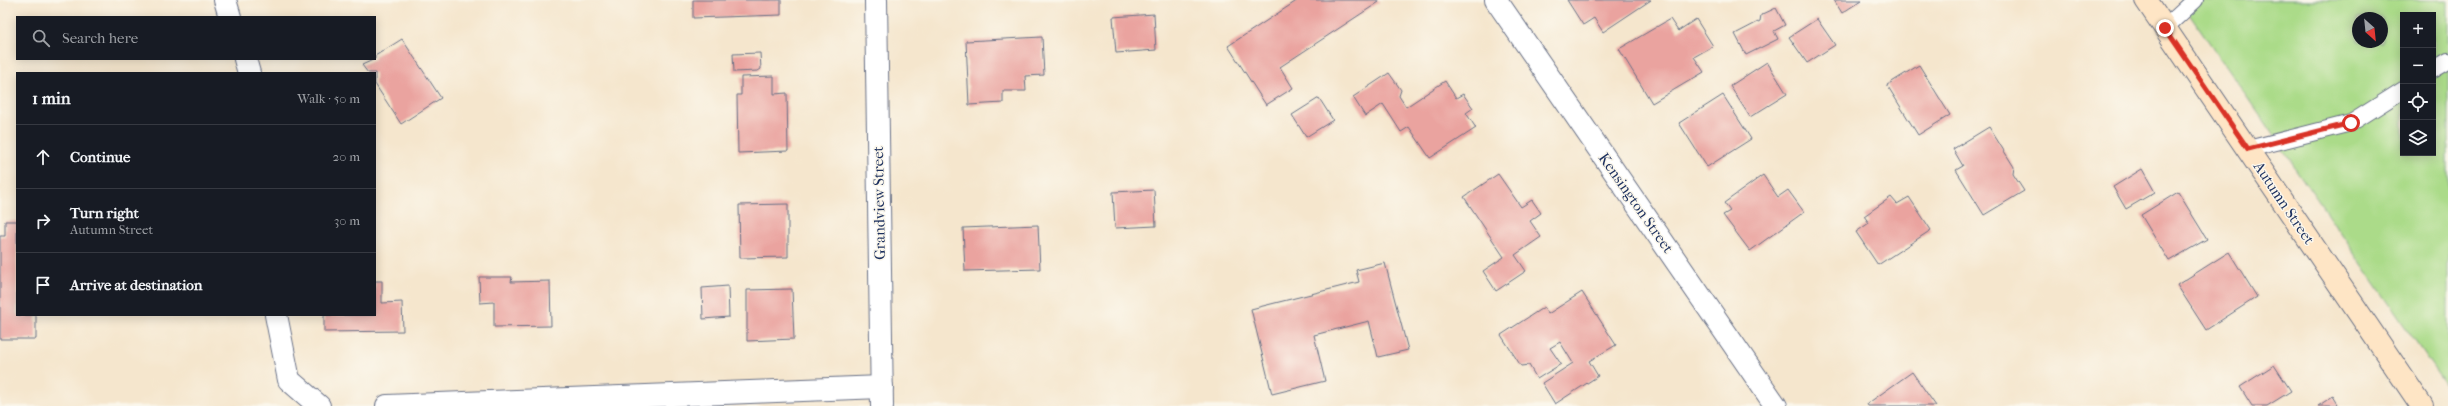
<!DOCTYPE html>
<html lang="en">
<head>
<meta charset="utf-8">
<style>
	body { margin:0; font-family:"IM FELL French Canon",serif; background:#242831; color:#f1f3f6 }
	.controls { position:absolute; right:12px; top:12px; display:grid; overflow:hidden; border-radius:0px; box-shadow:0 2px 10px #0003 }
	.controls button { width:36px; height:36px; display:grid; place-items:center; padding:0; border:0; border-bottom:1px solid #363941; background:#171b24; color:#f1f3f6; font:20px sans-serif }
	.compass { position:absolute; left:2352px; top:12px; width:36px; height:36px; border-radius:50%; background:#171b24; box-shadow:0 2px 10px #0003; rotate:153deg }
	.stop { position:absolute; width:12px; height:12px; margin:-9px; border:3px solid #d93025; border-radius:50%; background:#fff }
	.stop.end { background:#d93025; border-color:#fff; box-shadow:0 1px 4px #0008 }
	.list { margin:0; padding:0; list-style:none }
	h2 { display:flex; justify-content:space-between; align-items:center; height:52px; margin:0; padding:0 16px; font-size:17px }
	h2 small { font-size:13px; font-weight:400; color:#9ea1a6 }
	.list li { display:grid; grid-template-columns:26px 1fr auto; gap:12px; align-items:center; box-sizing:border-box; height:64px; padding:0 16px; border-top:1px solid #363941 }
	.list b { display:block; font-size:15px; white-space:nowrap }
	.list p { margin:0; font-size:13px; white-space:nowrap; color:#9ea1a6 }
	.list em { font-size:13px; font-style:normal; color:#9ea1a6 }
	.icon { flex:none; width:22px; height:22px; fill:none; stroke:currentColor; stroke-width:2; stroke-linecap:round; stroke-linejoin:round }
	.map { position:relative; flex:none; width:2448px; height:406px; overflow:hidden }
	.search { position:absolute; background:#171b24; box-shadow:0 2px 10px #0003; left:16px; top:16px; width:360px; height:44px; display:flex; align-items:center; gap:10px; box-sizing:border-box; padding:0 14px; border-radius:0px; color:#9ea1a6; font-size:15px }
	.panel { position:absolute; background:#171b24; box-shadow:0 2px 10px #0003; left:16px; top:72px; width:360px; height:244px; border-radius:0px }
	.map>svg:first-child { display:block }
	.green { fill:#abdb89; stroke:#638574; fill-rule:evenodd }
	.building { fill:#eaa39f }
	.lines { fill:none; stroke-linecap:round; stroke-linejoin:round }
	.lane-casing { stroke:#676f85; stroke-width:18 }
	.street-casing { stroke:#676f85; stroke-width:24 }
	.secondary-casing { stroke:#676f85; stroke-width:24 }
	.lane { stroke:#fff; stroke-width:16 }
	.street { stroke:#fff; stroke-width:22 }
	.secondary { stroke:#fee5c5; stroke-width:22 }
	.route { stroke:#d93025; stroke-width:5 }
	.labels { text-anchor:middle; dominant-baseline:central; stroke-width:3; stroke-linejoin:round; paint-order:stroke }
	.street-label { font-size:15px; fill:#1b2f5e; stroke:#fbf7ec }
</style>
</head>
<body>
<div class="map">
<svg width="2448" height="406" viewBox="0 0 2448 406">
	<rect width="100%" height="100%" fill="#fbf7ec"/>
	<filter id="ink" filterUnits="userSpaceOnUse"><feTurbulence type="fractalNoise" baseFrequency=".025" numOctaves="2"/><feDisplacementMap in="SourceGraphic" scale="8" xChannelSelector="R" yChannelSelector="G"/><feConvolveMatrix kernelMatrix="1 2 1 2 8 2 1 2 1" color-interpolation-filters="sRGB"/></filter>
	<filter id="wash" filterUnits="userSpaceOnUse"><feTurbulence type="fractalNoise" baseFrequency=".012" numOctaves="4" result="noise"/><feDisplacementMap in="SourceGraphic" scale="16" xChannelSelector="R" yChannelSelector="G"/><feGaussianBlur stdDeviation="0.9" result="paint"/><feColorMatrix in="noise" values="0 0 0 0 0 0 0 0 0 0 0 0 0 0 0 0 0 1.4 0 .05"/><feComposite in="paint" operator="in"/></filter>
	<g filter="url(#wash)">
		<rect width="100%" height="100%" fill="#f5e6cd"/>
		<path class="green" d="M2180,0H2448V389ZM2403,15H2433V153H2403ZM2358,18H2382V42H2358Z"/>
		<g id="blocks">
			<g class="building">
				<path d="M693,0H781V15L693,18Z"/>
				<path d="M1298,0H1378L1379,2L1280,67L1293,88L1266,105L1228,46Z"/>
				<path d="M1567,0H1651L1603,32L1594,18L1583,25Z"/>
				<path d="M1834,0H1862L1842,13Z"/>
				<path d="M1776,8L1785,25L1774,31L1778,39L1746,55L1735,34L1760,21L1761,15Z"/>
				<path d="M1154,14L1156,50L1116,53L1113,17Z"/>
				<path d="M1670,19L1678,31L1696,19L1713,46L1694,57L1704,72L1652,103L1619,49Z"/>
				<path d="M1817,19L1835,45L1807,63L1789,37Z"/>
				<path d="M1042,37L1044,75L1025,76L1026,91H1003V103L969,105L966,41Z"/>
				<path d="M402,39L441,98L401,124L375,84V73H368L362,65L375,59V56Z"/>
				<path d="M760,53L761,69L758,71L734,72L733,54Z"/>
				<path d="M1767,62L1787,94L1750,117L1730,86Z"/>
				<path d="M1919,65L1950,115L1918,135L1887,85Z"/>
				<path d="M1389,73L1401,90L1399,96L1406,107L1445,81L1456,98L1463,94L1473,108L1466,113L1476,128L1430,158L1409,127L1401,132L1383,104L1365,116L1353,97Z"/>
				<path d="M774,76V94L787,93L788,151L738,153L737,95H741V77Z"/>
				<path d="M1723,95L1751,139L1707,167L1679,123Z"/>
				<path d="M1319,98L1333,120L1306,137L1292,115Z"/>
				<path d="M1989,127L2014,167L2013,174L2024,191L1984,215L1956,170L1963,166L1953,149Z"/>
				<path d="M2142,169L2155,192L2126,209L2113,187Z"/>
				<path d="M1498,174L1521,207L1532,200L1541,213L1530,221L1541,237L1515,255L1526,271L1496,291L1483,271L1504,257L1464,197Z"/>
				<path d="M1763,175L1778,197L1788,190L1804,212L1750,251L1723,215L1730,211L1724,203Z"/>
				<path d="M1154,190L1156,226L1115,228L1113,192Z"/>
				<path d="M2178,192L2207,239L2169,261L2141,215Z"/>
				<path d="M1891,197L1897,204L1909,197L1931,230L1878,265L1856,232L1869,223L1864,216Z"/>
				<path d="M788,204V257L740,258L739,205Z"/>
				<path d="M5,221H17V315H36V339H0V236H5Z"/>
				<path d="M1038,225L1040,269L965,271L963,228Z"/>
				<path d="M2229,252L2257,297L2206,330L2177,285Z"/>
				<path d="M1385,263L1408,350L1378,357L1369,321L1314,335L1325,381L1272,394L1251,309L1359,282L1356,270Z"/>
				<path d="M479,277H512L511,282L550,281L551,326L494,327V302L480,303Z"/>
				<path d="M375,281H382V303L402,302L403,331L324,332V315H375Z"/>
				<path d="M728,286L729,317L703,319L702,288Z"/>
				<path d="M792,289L794,339L747,341V290Z"/>
				<path d="M1582,292L1616,345L1589,361L1598,376L1555,404L1542,383L1573,363L1560,342L1550,348L1561,364L1537,379L1529,365L1521,366L1501,335L1544,307L1548,314Z"/>
				<path d="M2274,365L2291,391L2267,406H2252L2240,387Z"/>
				<path d="M1912,372L1936,406H1868L1867,404Z"/>
				<path d="M2333,396L2339,406H2318Z"/>
			</g>
		</g>
	</g>
	<g filter="url(#ink)">
		<use href="#blocks" fill-opacity="0" stroke="#676f85" stroke-width="1"/>
		<g class="lines">
			<defs>
				<g id="lane">
					<path d="M2165,28L2195,0"/>
					<path d="M2433,70L2448,61"/>
					<path d="M2248,149L2351,123L2403,90"/>
				</g>
				<g id="street">
					<path d="M225,0L230,17"/>
					<path d="M876,0L882,406"/>
					<path d="M1496,0L1776,406"/>
					<path d="M245,59L249,73"/>
					<path d="M276,315L289,380L319,406"/>
					<path d="M387,406L882,387"/>
				</g>
				<path id="secondary" d="M2146,0L2422,406"/>
			</defs>
			<use href="#lane" class="lane-casing"/>
			<use href="#street" class="street-casing"/>
			<use href="#secondary" class="secondary-casing"/>
			<use href="#lane" class="lane"/>
			<use href="#street" class="street"/>
			<use href="#secondary" class="secondary"/>
		</g>
	</g>
	<g class="lines" filter="url(#ink)">
		<path class="route" d="M2165,28L2248,149L2351,123"/>
	</g>
	<g class="labels">
		<g class="street-label">
			<text transform="translate(879 203) rotate(-91)">Grandview Street</text>
			<text transform="translate(1636 203) rotate(55)">Kensington Street</text>
			<text transform="translate(2284 203) rotate(56)">Autumn Street</text>
		</g>
	</g>
</svg>
<div class="controls">
<button>+</button>
<button>−</button>
<button><svg class="icon" aria-label="locate" viewBox="0 0 24 24"><circle cx="12" cy="12" r="6"/><path d="M12 2v4M12 18v4M2 12h4M18 12h4"/></svg></button>
<button><svg class="icon" aria-label="layers" viewBox="0 0 24 24"><path d="M12 4l9 5-9 5-9-5zM3 14l9 5 9-5"/></svg></button>
</div>
<svg class="compass" viewBox="-18 -18 36 36"><path d="M0-13l5 13h-10z" fill="#e53935"/><path d="M0 13l5-13h-10z" fill="#9ea1a6"/></svg>
<div class="stop" style="left:2351px;top:123px"></div>
<div class="stop end" style="left:2165px;top:28px"></div>
<div class="search"><svg class="icon" aria-label="search" viewBox="0 0 24 24"><circle cx="10" cy="10" r="6"/><path d="M15 15l6 6"/></svg>Search here</div>
<section class="panel">
<h2>1 min<small>Walk · 50 m</small></h2>
<ul class="list">
<li><svg class="icon" aria-label="ahead" viewBox="0 0 24 24"><path d="M12 20V5M6 11l6-6 6 6"/></svg><div><b>Continue</b></div><em>20 m</em></li>
<li><svg class="icon" aria-label="right" viewBox="0 0 24 24"><path d="M7 20v-9h11M14 6l5 5-5 5"/></svg><div><b>Turn right</b><p>Autumn Street</p></div><em>30 m</em></li>
<li><svg class="icon" aria-label="arrive" viewBox="0 0 24 24"><path d="M6 21V4h12l-3 4 3 4H6"/></svg><div><b>Arrive at destination</b></div></li>
</ul>
</section>
</div>
</body>
</html>
